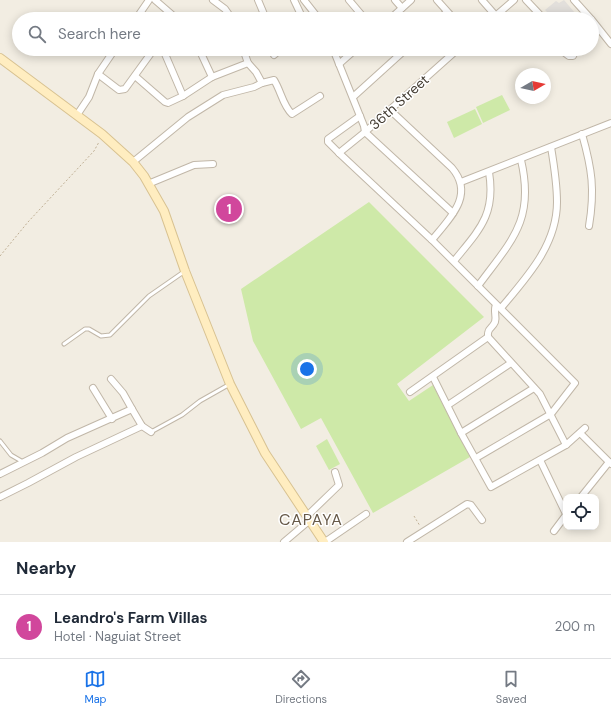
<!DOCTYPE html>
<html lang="en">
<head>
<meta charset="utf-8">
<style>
	body { margin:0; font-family:"DM Sans",sans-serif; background:#f6f6f7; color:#1f2937 }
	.controls { position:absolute; right:12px; bottom:12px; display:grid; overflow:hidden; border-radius:8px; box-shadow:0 2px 10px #0003 }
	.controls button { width:36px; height:36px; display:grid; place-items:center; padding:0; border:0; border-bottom:1px solid #e0e1e3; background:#fff; color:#1f2937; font:20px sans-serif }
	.compass { position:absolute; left:515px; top:68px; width:36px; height:36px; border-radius:50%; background:#fff; box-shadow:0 2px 10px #0003; rotate:81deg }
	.you { position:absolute; left:307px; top:369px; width:14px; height:14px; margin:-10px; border:3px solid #fff; border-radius:50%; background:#1a73e8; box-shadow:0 0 0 6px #1a73e833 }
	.badge { display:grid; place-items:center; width:26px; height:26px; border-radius:50%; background:#1a73e8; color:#fff; font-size:13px; font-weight:700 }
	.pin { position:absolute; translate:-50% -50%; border:2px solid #fff; box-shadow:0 1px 4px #0006 }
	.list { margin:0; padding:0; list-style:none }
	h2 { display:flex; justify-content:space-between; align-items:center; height:52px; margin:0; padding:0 16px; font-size:17px }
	h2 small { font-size:13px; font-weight:400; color:#747a83 }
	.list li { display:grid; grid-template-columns:26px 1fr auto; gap:12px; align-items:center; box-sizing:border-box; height:64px; padding:0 16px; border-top:1px solid #e0e1e3 }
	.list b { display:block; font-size:15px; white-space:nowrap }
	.list p { margin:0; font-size:13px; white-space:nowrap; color:#747a83 }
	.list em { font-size:13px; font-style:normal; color:#747a83 }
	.icon { flex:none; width:22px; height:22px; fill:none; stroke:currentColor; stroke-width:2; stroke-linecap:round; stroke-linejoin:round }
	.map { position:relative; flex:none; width:611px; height:542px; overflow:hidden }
	.search { position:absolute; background:#fff; box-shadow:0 2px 10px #0003; left:12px; right:12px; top:12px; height:44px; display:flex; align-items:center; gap:10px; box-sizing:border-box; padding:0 14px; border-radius:22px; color:#747a83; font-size:15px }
	.sheet { height:116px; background:#fff }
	nav { display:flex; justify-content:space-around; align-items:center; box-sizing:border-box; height:56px; border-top:1px solid #e0e1e3; background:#fff; font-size:11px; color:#747a83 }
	nav a { display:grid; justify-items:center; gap:2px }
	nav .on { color:#1a73e8 }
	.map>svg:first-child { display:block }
	.green { fill:#cee9a8 }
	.parking { fill:#e2dfdb }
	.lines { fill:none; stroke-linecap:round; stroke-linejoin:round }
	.lane-casing { stroke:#c1b7a8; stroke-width:5 }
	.street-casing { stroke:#c1b7a8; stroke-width:8 }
	.secondary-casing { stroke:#d8c291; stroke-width:10 }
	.path { stroke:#c0b095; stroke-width:1; stroke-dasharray:2 2; stroke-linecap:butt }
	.lane { stroke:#fff; stroke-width:3 }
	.street { stroke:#fff; stroke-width:6 }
	.secondary { stroke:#ffedc0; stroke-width:8 }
	.labels { text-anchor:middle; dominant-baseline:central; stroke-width:3; stroke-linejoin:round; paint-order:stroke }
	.street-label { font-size:14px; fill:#443d33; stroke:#fff }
	.quarter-label { font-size:16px; letter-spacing:1px; fill:#675a49; stroke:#fff }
</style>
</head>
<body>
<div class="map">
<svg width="611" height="542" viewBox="0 0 611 542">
	<rect width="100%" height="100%" fill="#f2ede2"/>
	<g class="green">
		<path d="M502,95L510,110L483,123L476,107Z"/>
		<path d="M475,109L482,124L454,138L447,122Z"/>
		<path d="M369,202L484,317L397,384L409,401L433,385L470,457L373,513L321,418L301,429L253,341L241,289Z"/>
		<path d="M327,439L340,464L329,470L316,446Z"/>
	</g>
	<path class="parking" d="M564,0L580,19H559L557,16L560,13L559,12L550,19H543L549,14L545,10L556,1L559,3Z"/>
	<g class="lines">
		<defs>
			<g id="lane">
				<path d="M64,344L85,329H89L101,336L110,335L149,296L185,271"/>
				<path d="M151,432L182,415L200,401L230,384"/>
				<path d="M0,441L11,455L23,462"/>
			</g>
			<g id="street">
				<path d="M155,0L177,19"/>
				<path d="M213,0L225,9L232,19"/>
				<path d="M258,0L266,19"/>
				<path d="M294,0L303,19"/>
				<path d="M304,0L319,19"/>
				<path d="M349,0L365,19"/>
				<path d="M395,0L402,8"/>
				<path d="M437,0L454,19"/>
				<path d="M482,0L496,16"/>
				<path d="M526,0L544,19"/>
				<path d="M574,0L591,19"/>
				<path d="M136,19L149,0"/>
				<path d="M390,19L411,0"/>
				<path d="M439,19L447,12"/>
				<path d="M492,19L514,0"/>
				<path d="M592,20L611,44"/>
				<path d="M160,49L165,54L183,96"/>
				<path d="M199,49L212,77"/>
				<path d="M333,49L364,126L365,132L453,213"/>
				<path d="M564,49L565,53L569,56H573L576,49"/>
				<path d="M274,55L281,49"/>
				<path d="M339,64L356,49"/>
				<path d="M98,74L119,90L125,89L154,49"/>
				<path d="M135,76L165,102L168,103L183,96L212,77L248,63"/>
				<path d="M262,83L274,80C281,91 283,106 292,114L320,96"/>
				<path d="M353,97L406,49"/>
				<path d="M390,110L452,168C475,195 450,218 432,240"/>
				<path d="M77,115L89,97L98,74L115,49"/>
				<path d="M360,116L328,139V142L339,153L432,240L575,383L551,414L476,458"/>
				<path d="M582,134C592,169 595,190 589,226"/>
				<path d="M339,153L365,132L458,49"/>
				<path d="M133,162L188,117L223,95L254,87L262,83L256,72L248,63L243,49"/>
				<path d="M461,182L611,123"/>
				<path d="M148,184L194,165L213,164"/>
				<path d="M454,261C479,230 496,215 489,172"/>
				<path d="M478,286C512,240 535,220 521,160"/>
				<path d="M501,308C527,277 557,245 557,202C557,183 554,165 551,147"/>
				<path d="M488,337L540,394L566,445"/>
				<path d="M433,377L461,433L491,487L566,445L585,428"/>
				<path d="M93,388L112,419"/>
				<path d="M410,392L488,337C487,328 492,329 495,322C497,316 493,311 496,305"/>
				<path d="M448,405L511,363"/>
				<path d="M132,409L142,426L151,432"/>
				<path d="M461,433L534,388"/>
				<path d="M580,433L611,464"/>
				<path d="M540,460L566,514"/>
				<path d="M0,474L42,453L67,438L132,409L123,393L111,379"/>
				<path d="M0,497L28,483L76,457L142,426"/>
				<path d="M581,497L609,462"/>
				<path d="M307,516L339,485L335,472"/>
				<path d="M554,531L566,515"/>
				<path d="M284,542L310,520"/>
				<path d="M325,542L366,514"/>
				<path d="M407,542L467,504L471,505L482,520"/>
			</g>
			<path id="secondary" d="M0,58L102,134L133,162L144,176L164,211L185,271L230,384L265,453L324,542"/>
		</defs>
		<use href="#lane" class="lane-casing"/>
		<use href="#street" class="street-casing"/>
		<use href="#secondary" class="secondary-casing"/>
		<g class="path">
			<path d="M0,256L28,222L94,151L99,142"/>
			<path d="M414,516L420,526"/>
		</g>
		<use href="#lane" class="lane"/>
		<use href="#street" class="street"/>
		<use href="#secondary" class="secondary"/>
	</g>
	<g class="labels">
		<g class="street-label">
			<text transform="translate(399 102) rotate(-42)">36th Street</text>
		</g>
		<g class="quarter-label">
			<text x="311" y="519">CAPAYA</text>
		</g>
	</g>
</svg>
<div class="controls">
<button><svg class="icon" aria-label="locate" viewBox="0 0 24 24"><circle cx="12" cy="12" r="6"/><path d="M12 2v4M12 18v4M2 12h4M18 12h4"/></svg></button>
</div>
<svg class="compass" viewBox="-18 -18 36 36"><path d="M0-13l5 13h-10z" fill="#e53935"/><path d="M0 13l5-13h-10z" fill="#747a83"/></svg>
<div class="you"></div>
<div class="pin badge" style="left:229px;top:209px;background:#d1479c">1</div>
<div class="search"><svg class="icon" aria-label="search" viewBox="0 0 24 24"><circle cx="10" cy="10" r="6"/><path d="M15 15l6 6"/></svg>Search here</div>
</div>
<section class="sheet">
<h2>Nearby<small></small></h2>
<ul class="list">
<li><span class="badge" style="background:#d1479c">1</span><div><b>Leandro's Farm Villas</b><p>Hotel · Naguiat Street</p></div><em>200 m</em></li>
</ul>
</section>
<nav>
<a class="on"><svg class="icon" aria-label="map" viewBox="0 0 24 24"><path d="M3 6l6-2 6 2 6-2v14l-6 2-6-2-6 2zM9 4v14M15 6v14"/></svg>Map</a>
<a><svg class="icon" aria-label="directions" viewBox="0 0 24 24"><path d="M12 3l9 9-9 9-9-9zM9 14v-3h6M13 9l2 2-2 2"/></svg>Directions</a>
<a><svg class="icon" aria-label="saved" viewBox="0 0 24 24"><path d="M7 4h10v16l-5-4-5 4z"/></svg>Saved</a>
</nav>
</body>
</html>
